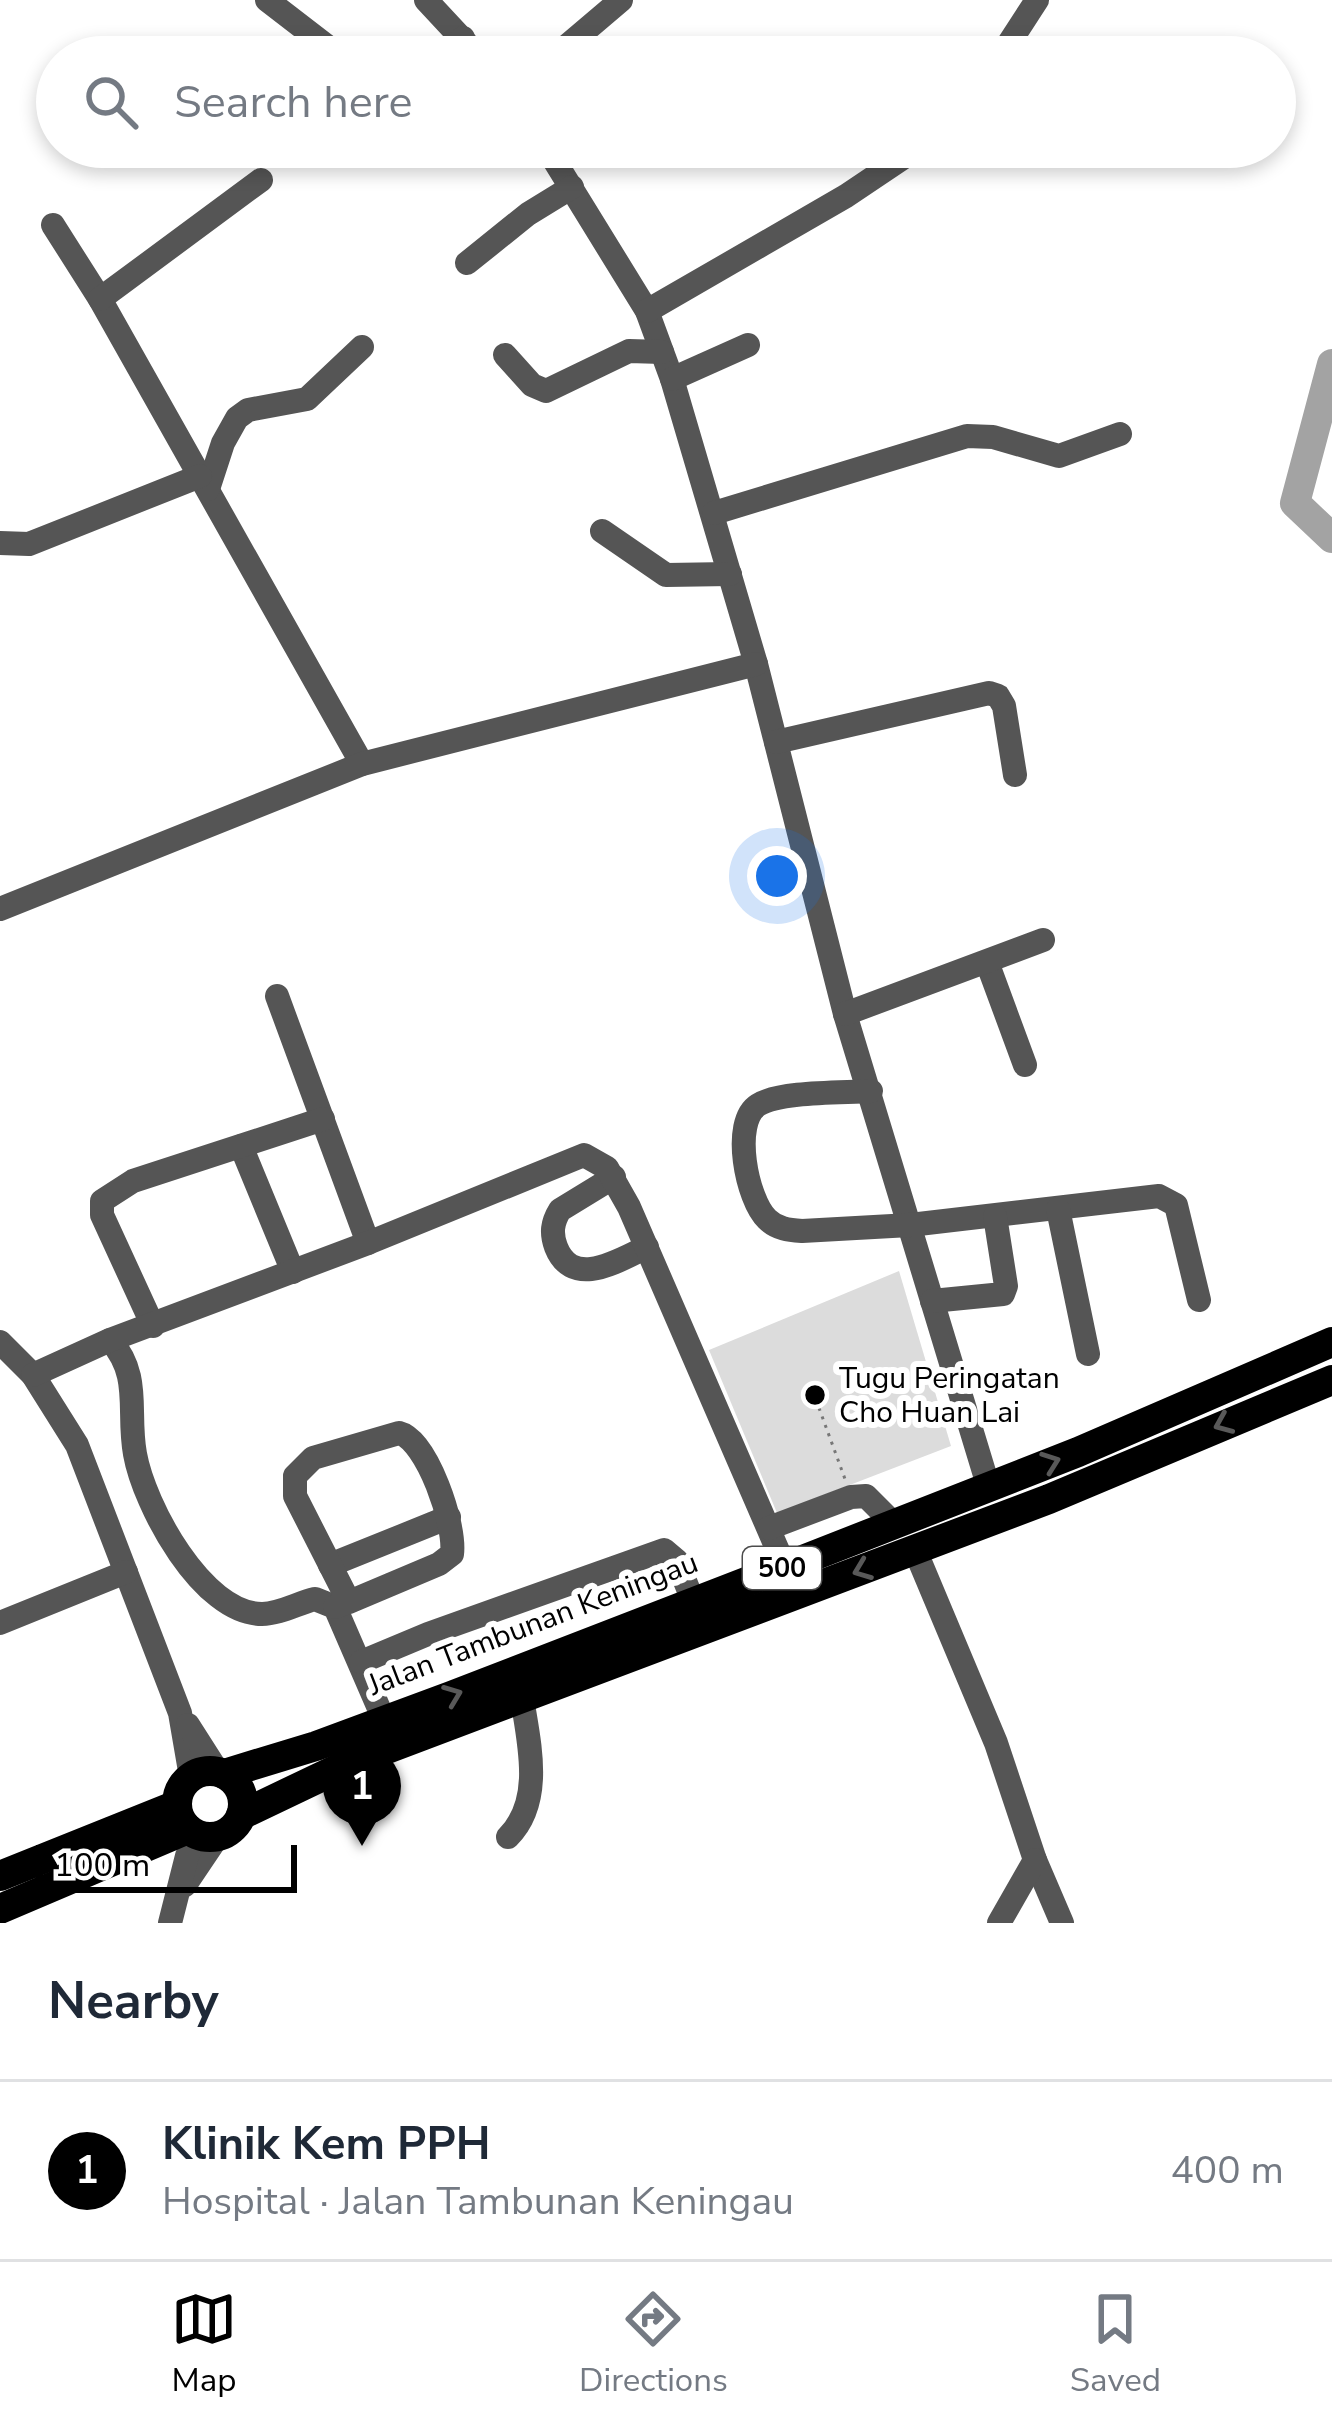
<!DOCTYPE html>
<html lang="en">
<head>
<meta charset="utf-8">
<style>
	body { margin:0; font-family:"Nunito Sans",sans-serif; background:#f6f6f7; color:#1f2937 }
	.scale { position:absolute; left:36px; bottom:30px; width:261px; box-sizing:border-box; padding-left:12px; border:6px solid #000; border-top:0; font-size:33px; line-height:42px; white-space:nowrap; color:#000; -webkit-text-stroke:9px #fff; paint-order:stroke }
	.you { position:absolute; left:777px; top:876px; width:42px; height:42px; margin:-30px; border:9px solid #fff; border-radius:50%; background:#1a73e8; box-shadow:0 0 0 18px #1a73e833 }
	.badge { display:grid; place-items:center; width:78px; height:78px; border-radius:50%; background:#000; color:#fff; font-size:39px; font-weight:700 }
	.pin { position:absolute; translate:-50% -99px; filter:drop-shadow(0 3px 6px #0008) }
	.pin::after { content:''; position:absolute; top:63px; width:42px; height:36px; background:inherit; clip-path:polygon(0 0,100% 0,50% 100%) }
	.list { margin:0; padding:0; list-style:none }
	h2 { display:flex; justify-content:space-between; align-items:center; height:156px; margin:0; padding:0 48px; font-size:51px }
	h2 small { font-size:39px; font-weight:400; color:#747a83 }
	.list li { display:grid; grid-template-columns:78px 1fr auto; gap:36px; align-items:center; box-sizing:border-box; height:180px; padding:0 48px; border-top:3px solid #e0e1e3 }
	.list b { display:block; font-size:45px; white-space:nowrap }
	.list p { margin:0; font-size:39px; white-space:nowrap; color:#747a83 }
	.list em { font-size:39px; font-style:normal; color:#747a83 }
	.icon { flex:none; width:66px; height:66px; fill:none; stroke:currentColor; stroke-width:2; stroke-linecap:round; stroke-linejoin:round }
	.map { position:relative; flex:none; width:1332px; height:1923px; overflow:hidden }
	.search { position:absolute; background:#fff; box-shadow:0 6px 18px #0003; left:36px; right:36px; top:36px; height:132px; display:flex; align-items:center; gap:30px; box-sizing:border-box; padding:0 42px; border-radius:66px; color:#747a83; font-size:45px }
	.sheet { height:336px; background:#fff }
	nav { display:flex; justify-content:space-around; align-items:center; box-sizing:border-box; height:168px; border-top:3px solid #e0e1e3; background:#fff; font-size:33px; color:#747a83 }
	nav a { display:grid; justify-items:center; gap:6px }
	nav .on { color:#000 }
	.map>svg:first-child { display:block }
	.green { fill:#dcdcdc }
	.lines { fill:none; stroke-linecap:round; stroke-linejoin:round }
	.river { stroke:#a3a3a3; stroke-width:30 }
	.path { stroke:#777; stroke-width:3; stroke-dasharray:3 6; stroke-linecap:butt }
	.minor { stroke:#555; stroke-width:24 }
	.major { stroke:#000; stroke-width:30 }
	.oneway { stroke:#595959 }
	.poi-dot { fill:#000; stroke:#fff; stroke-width:4.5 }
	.labels { text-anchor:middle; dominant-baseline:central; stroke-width:12; stroke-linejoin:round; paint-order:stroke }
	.shield { fill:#fff; stroke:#4c4c4c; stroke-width:3 }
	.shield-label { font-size:27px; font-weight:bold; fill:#000 }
	.poi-label { font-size:30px; fill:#000; stroke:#fff; text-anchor:start }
	.street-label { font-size:30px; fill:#000; stroke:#fff }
</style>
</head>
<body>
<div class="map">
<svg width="1332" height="1923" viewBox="0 0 1332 1923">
	<rect width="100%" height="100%" fill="#fff"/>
	<path class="green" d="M899,1271L951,1446L777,1513L709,1350Z"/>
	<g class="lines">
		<path class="river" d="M1332,364L1295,503L1332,538"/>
		<path class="path" d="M819,1408L845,1479"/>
		<g class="minor">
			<path d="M267,0L341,57"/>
			<path d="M426,0L479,57"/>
			<path d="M440,57L463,38"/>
			<path d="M554,57L621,0"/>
			<path d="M1000,57L1037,0"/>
			<path d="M546,147L647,311L672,379L756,664L845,1014L988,1485"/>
			<path d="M53,225L100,299L362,764"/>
			<path d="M467,263L528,214L572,187"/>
			<path d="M100,299L261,180"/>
			<path d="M647,311L846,196L919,147"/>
			<path d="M505,355L532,385L546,391L629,351L662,352"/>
			<path d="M672,379L748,345"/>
			<path d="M208,489L223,443L237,418L248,410L307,399L362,347"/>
			<path d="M714,513L967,436L993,437L1059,456L1120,434"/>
			<path d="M602,531L666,575L730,574"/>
			<path d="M0,543L29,544L200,476"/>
			<path d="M776,742L989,693L998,696L1004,706L1015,775"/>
			<path d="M0,909L362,764L756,664"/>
			<path d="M987,962L1025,1065"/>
			<path d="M277,996L368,1243"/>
			<path d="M845,1014L1043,940"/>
			<path d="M871,1091C843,1093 780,1091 758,1105C731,1122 747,1200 767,1219C777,1229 789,1230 802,1231L910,1225L1159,1196L1176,1205L1199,1300"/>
			<path d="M241,1146L293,1272"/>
			<path d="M614,1177L560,1210C552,1223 551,1233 556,1247C573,1290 619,1260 647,1247"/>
			<path d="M1058,1209L1088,1354"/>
			<path d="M932,1301L1003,1294L1006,1286L995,1216"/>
			<path d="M153,1326L102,1215V1201L133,1181L323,1119"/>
			<path d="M110,1340C142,1376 127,1411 135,1454C144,1505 202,1614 262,1614C280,1614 298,1603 315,1599L335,1607L384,1720"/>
			<path d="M0,1342L33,1375L77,1445L180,1713L191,1777"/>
			<path d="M33,1375L110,1340L368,1243L584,1155L607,1168L629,1207L785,1567"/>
			<path d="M769,1528L851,1497L866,1496L893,1523"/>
			<path d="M915,1550L996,1743L1035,1860L1062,1923"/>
			<path d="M330,1565L449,1517"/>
			<path d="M335,1607L349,1602L439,1564L452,1554C456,1525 427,1440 399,1433L313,1458L295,1476V1496L349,1602"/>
			<path d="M0,1623L126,1572"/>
			<path d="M361,1662L428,1634L664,1550L677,1561L693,1601"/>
			<path d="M188,1725L218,1772"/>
			<path d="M508,1837C544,1801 529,1743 522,1698"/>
			<path d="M185,1885L218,1836"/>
			<path d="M170,1923L187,1856L197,1835"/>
			<path d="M999,1923L1035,1860"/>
		</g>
		<g class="major">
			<circle cx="210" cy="1804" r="33"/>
			<path d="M224,1774L316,1746L451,1696L785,1567L1078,1452L1332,1342"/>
			<path d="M241,1815L350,1763L1049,1499L1332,1380"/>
			<path d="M0,1876L177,1805"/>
			<path d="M0,1909L188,1829"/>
		</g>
	</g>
	<defs><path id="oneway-chevron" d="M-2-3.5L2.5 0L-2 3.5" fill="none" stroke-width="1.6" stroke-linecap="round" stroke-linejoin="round" transform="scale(3)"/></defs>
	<g class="oneway">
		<use href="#oneway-chevron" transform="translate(1223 1424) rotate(157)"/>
		<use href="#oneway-chevron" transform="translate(1051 1462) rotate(-20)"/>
		<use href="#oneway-chevron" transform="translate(862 1570) rotate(159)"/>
		<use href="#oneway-chevron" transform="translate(453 1695) rotate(-21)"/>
	</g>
	<circle class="poi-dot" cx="815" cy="1395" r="12"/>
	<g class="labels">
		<rect class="shield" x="743" y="1547" width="78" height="42" rx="9"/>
		<g class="shield-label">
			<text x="782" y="1568">500</text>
		</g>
		<g class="poi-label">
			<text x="839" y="1378">Tugu Peringatan<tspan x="839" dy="34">Cho Huan Lai</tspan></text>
		</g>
		<g class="street-label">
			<text transform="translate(533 1624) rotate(-21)">Jalan Tambunan Keningau</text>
		</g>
	</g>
</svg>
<div class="scale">100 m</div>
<div class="you"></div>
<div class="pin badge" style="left:362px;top:1846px">1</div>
<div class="search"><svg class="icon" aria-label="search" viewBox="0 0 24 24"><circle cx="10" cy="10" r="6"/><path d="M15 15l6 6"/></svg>Search here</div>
</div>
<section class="sheet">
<h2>Nearby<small></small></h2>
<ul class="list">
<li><span class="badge">1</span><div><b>Klinik Kem PPH</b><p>Hospital · Jalan Tambunan Keningau</p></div><em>400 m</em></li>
</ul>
</section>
<nav>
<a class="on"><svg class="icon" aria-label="map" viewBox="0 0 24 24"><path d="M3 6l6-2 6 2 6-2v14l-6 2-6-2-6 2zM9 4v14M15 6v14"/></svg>Map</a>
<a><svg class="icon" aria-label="directions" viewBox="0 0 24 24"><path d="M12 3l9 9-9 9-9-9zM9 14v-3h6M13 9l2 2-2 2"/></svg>Directions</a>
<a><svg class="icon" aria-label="saved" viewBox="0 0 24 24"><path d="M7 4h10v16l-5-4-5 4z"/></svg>Saved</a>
</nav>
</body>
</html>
